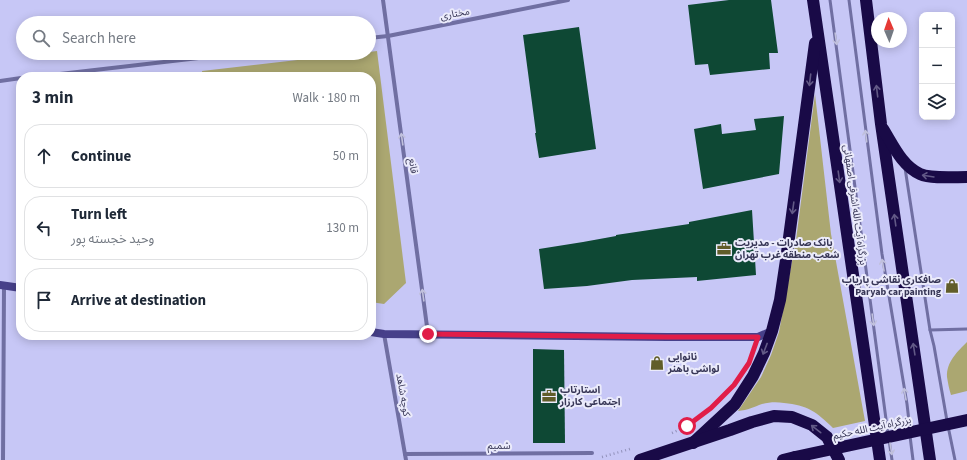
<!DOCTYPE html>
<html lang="en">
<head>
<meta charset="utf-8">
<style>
	body { margin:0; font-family:"Source Sans 3","Noto Sans Arabic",sans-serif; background:#f6f6f7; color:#1f2937 }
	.controls { position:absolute; right:12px; top:12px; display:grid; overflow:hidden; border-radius:8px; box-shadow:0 2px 10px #0003 }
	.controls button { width:36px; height:36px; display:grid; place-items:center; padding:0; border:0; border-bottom:1px solid #e0e1e3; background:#fff; color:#1f2937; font:20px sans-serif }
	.compass { position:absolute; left:871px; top:12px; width:36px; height:36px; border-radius:50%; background:#fff; box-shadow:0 2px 10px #0003; rotate:358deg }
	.stop { position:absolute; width:12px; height:12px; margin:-9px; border:3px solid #e11d48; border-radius:50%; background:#fff }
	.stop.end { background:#e11d48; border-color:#fff; box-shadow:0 1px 4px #0008 }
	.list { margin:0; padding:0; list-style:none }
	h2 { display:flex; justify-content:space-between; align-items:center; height:52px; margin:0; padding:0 16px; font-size:17px }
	h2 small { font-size:13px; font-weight:400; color:#747a83 }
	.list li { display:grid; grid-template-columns:26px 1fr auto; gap:12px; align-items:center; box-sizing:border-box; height:64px; margin:0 8px 8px; padding:0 8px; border:1px solid #e0e1e3; border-radius:16px }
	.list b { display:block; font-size:15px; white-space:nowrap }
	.list p { margin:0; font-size:13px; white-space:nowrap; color:#747a83 }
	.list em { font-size:13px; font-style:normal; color:#747a83 }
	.icon { flex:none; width:22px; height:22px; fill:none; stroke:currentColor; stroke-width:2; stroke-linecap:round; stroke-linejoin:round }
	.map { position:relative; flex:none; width:967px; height:460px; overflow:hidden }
	.search { position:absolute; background:#fff; box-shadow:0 2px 10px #0003; left:16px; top:16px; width:360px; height:44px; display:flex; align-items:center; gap:10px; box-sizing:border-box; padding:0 14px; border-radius:22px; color:#747a83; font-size:15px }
	.panel { position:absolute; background:#fff; box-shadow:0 2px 10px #0003; left:16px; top:72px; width:360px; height:268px; border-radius:16px }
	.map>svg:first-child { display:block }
	.green { fill:#aba771 }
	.building { fill:#0e4834 }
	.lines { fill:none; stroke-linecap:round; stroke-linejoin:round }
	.path { stroke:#9191ba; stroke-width:2.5; stroke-dasharray:1 3; stroke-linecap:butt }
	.lane { stroke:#706fa2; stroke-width:3 }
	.street { stroke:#706fa2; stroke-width:4 }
	.secondary { stroke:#47408a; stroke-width:8 }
	.highway { stroke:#190a47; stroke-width:12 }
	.highway-bridge { stroke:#190a47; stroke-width:12 }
	.oneway { stroke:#c0c0dc }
	.oneway2 { stroke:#625986 }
	.route { stroke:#e11d48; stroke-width:5 }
	.labels { text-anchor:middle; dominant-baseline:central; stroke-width:4; stroke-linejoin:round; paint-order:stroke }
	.street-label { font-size:10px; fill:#373656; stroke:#ebebfb }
	.poi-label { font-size:10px; font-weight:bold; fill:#373656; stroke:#ebebfb; text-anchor:start }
</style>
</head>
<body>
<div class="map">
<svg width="967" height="460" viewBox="0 0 967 460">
	<rect width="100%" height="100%" fill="#c7c7f6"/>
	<g class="green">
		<path d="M377,51L406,283L384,304L371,302V77H203L202,71L358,53H369V52Z"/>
		<path d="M815,94L831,234L865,421L833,428C817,412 807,405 784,403C777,402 770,402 762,404C754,407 748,410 738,411L761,377L771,355L779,332L796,240Z"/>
		<path d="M967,342V391L951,395C949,389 948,383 947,377C946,362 958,351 967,342Z"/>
	</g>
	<g class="building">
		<path d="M729,0H771L778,53H769L770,69L710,75L708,64L695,65L688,5Z"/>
		<path d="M579,27L596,149L539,158L535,133H536L523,35Z"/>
		<path d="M784,116L779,174L703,189L694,129L721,124L722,134L756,130L754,119Z"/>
		<path d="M752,210L756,275L697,281V277L632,280L587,286L544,289L539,249L583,242L616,236V235L656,229L689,224V222Z"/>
		<path d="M533,349L564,350L565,443H533Z"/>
	</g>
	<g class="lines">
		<g class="path">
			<path d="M672,433L687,426L694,421"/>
			<path d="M602,457L630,449"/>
		</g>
		<g class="lane">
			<path d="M830,0L888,434"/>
			<path d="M849,0L882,254L907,404L910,430"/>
			<path d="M905,168L930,330L934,346L947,421"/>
			<path d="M930,330L967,329"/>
			<path d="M948,426L955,460"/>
			<path d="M910,436L913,460"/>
			<path d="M889,440L892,460"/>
		</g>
		<g class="street">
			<path d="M383,0L428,334"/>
			<path d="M369,38L388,36L568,0"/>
			<path d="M34,77L242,53"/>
			<path d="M0,81L21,78"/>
			<path d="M384,334L406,460"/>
			<path d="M405,454L592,453"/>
			<path d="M3,460L4,286"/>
		</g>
		<g class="secondary">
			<path d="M0,285L21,288"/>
			<path d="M371,332L384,334L667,337H758L772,331"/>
		</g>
		<g class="highway">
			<path d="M813,0L880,460"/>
			<path d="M866,0L881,124L930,460"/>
			<path d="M883,129C893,145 902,166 920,174C931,179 954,177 967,177"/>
			<path d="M693,443L735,404L753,376L764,353L772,331L780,300L786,260L815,43"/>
			<path d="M640,460L730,430L752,422L774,416L792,417L812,425L827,437L839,460"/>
			<path d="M783,460L795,457"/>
		</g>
		<path class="highway-bridge" d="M795,457L967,420"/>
	</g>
	<defs><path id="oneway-shaft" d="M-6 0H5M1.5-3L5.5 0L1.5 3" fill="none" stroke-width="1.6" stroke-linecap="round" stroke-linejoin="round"/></defs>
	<g class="oneway">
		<use href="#oneway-shaft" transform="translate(836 39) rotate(82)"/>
		<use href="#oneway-shaft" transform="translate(866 136) rotate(-97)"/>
		<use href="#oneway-shaft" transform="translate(402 139) rotate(-98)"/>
		<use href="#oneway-shaft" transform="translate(883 265) rotate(-100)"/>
		<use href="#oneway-shaft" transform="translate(423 295) rotate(-98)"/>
		<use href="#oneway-shaft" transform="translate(873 320) rotate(82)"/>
		<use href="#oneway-shaft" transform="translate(905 394) rotate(-100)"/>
		<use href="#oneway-shaft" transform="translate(891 449) rotate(81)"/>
	</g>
	<g class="oneway2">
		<use href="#oneway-shaft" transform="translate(810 80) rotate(97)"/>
		<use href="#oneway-shaft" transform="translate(877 91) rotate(-97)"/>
		<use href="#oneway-shaft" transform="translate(928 176) rotate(-171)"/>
		<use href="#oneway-shaft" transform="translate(839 177) rotate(82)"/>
		<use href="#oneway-shaft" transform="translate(793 208) rotate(98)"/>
		<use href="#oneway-shaft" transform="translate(895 220) rotate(-98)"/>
		<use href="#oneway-shaft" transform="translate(765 349) rotate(111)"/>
		<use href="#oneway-shaft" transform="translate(914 349) rotate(-99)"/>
		<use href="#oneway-shaft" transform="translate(816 429) rotate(-142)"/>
	</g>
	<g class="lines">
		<path class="route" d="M428,334L667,337H758L749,363L734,385L711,408L687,426"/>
	</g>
	<defs>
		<symbol id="office-bare" viewBox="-9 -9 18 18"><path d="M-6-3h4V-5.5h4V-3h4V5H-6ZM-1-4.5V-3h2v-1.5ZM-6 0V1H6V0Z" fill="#615d29" stroke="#ebebfb" stroke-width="2.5" paint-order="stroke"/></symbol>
		<symbol id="shop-bare" viewBox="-9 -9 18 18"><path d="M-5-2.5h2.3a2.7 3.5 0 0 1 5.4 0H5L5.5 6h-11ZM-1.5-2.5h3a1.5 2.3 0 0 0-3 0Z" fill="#615d29" stroke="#ebebfb" stroke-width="2.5" paint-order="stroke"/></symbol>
	</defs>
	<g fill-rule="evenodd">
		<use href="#office-bare" x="714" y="239" width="20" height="20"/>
		<use href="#shop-bare" x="942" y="276" width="20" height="20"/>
		<use href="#shop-bare" x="647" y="353" width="20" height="20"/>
		<use href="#office-bare" x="539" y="386" width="20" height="20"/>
	</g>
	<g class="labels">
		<g class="street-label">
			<text transform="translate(455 14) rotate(-11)">مختاری</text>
			<text transform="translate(413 166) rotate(82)">قانع</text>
			<text transform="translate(855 205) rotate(82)">بزرگراه آیت الله اشرفی اصفهانی</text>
			<text transform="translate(403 395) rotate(80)">کوچه شاهد</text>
			<text transform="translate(872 428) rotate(-12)">بزرگراه آیت الله حکیم</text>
			<text x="499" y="446">شمیم</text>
		</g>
		<g class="poi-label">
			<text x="735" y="243">بانک صادرات - مدیریت<tspan x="735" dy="12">شعب منطقه غرب تهران</tspan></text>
			<text x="941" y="280" text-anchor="end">صافکاری نقاشی پاریاب<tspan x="941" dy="12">Paryab car painting</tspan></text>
			<text x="668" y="357">نانوایی<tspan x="668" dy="12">لواشی باهنر</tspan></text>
			<text x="560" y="390">استارتاپ<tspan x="560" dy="12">اجتماعی کارزار</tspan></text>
		</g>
	</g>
</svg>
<div class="controls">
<button>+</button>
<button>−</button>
<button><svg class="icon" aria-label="layers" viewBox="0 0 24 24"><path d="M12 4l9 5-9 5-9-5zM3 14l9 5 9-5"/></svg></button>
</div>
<svg class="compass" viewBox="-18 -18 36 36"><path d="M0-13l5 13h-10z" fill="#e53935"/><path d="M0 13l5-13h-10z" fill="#747a83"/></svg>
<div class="stop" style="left:687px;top:426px"></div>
<div class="stop end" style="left:428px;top:334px"></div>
<div class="search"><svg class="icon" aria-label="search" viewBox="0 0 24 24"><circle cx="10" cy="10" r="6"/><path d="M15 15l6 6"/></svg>Search here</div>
<section class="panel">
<h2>3 min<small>Walk · 180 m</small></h2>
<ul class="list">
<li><svg class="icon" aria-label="ahead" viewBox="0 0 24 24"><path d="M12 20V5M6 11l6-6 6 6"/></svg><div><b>Continue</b></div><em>50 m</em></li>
<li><svg class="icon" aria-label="left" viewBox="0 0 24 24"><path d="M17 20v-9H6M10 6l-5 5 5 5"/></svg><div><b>Turn left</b><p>وحید خجسته پور</p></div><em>130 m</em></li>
<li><svg class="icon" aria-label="arrive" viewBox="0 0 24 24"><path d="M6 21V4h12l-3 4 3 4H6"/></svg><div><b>Arrive at destination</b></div></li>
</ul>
</section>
</div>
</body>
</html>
